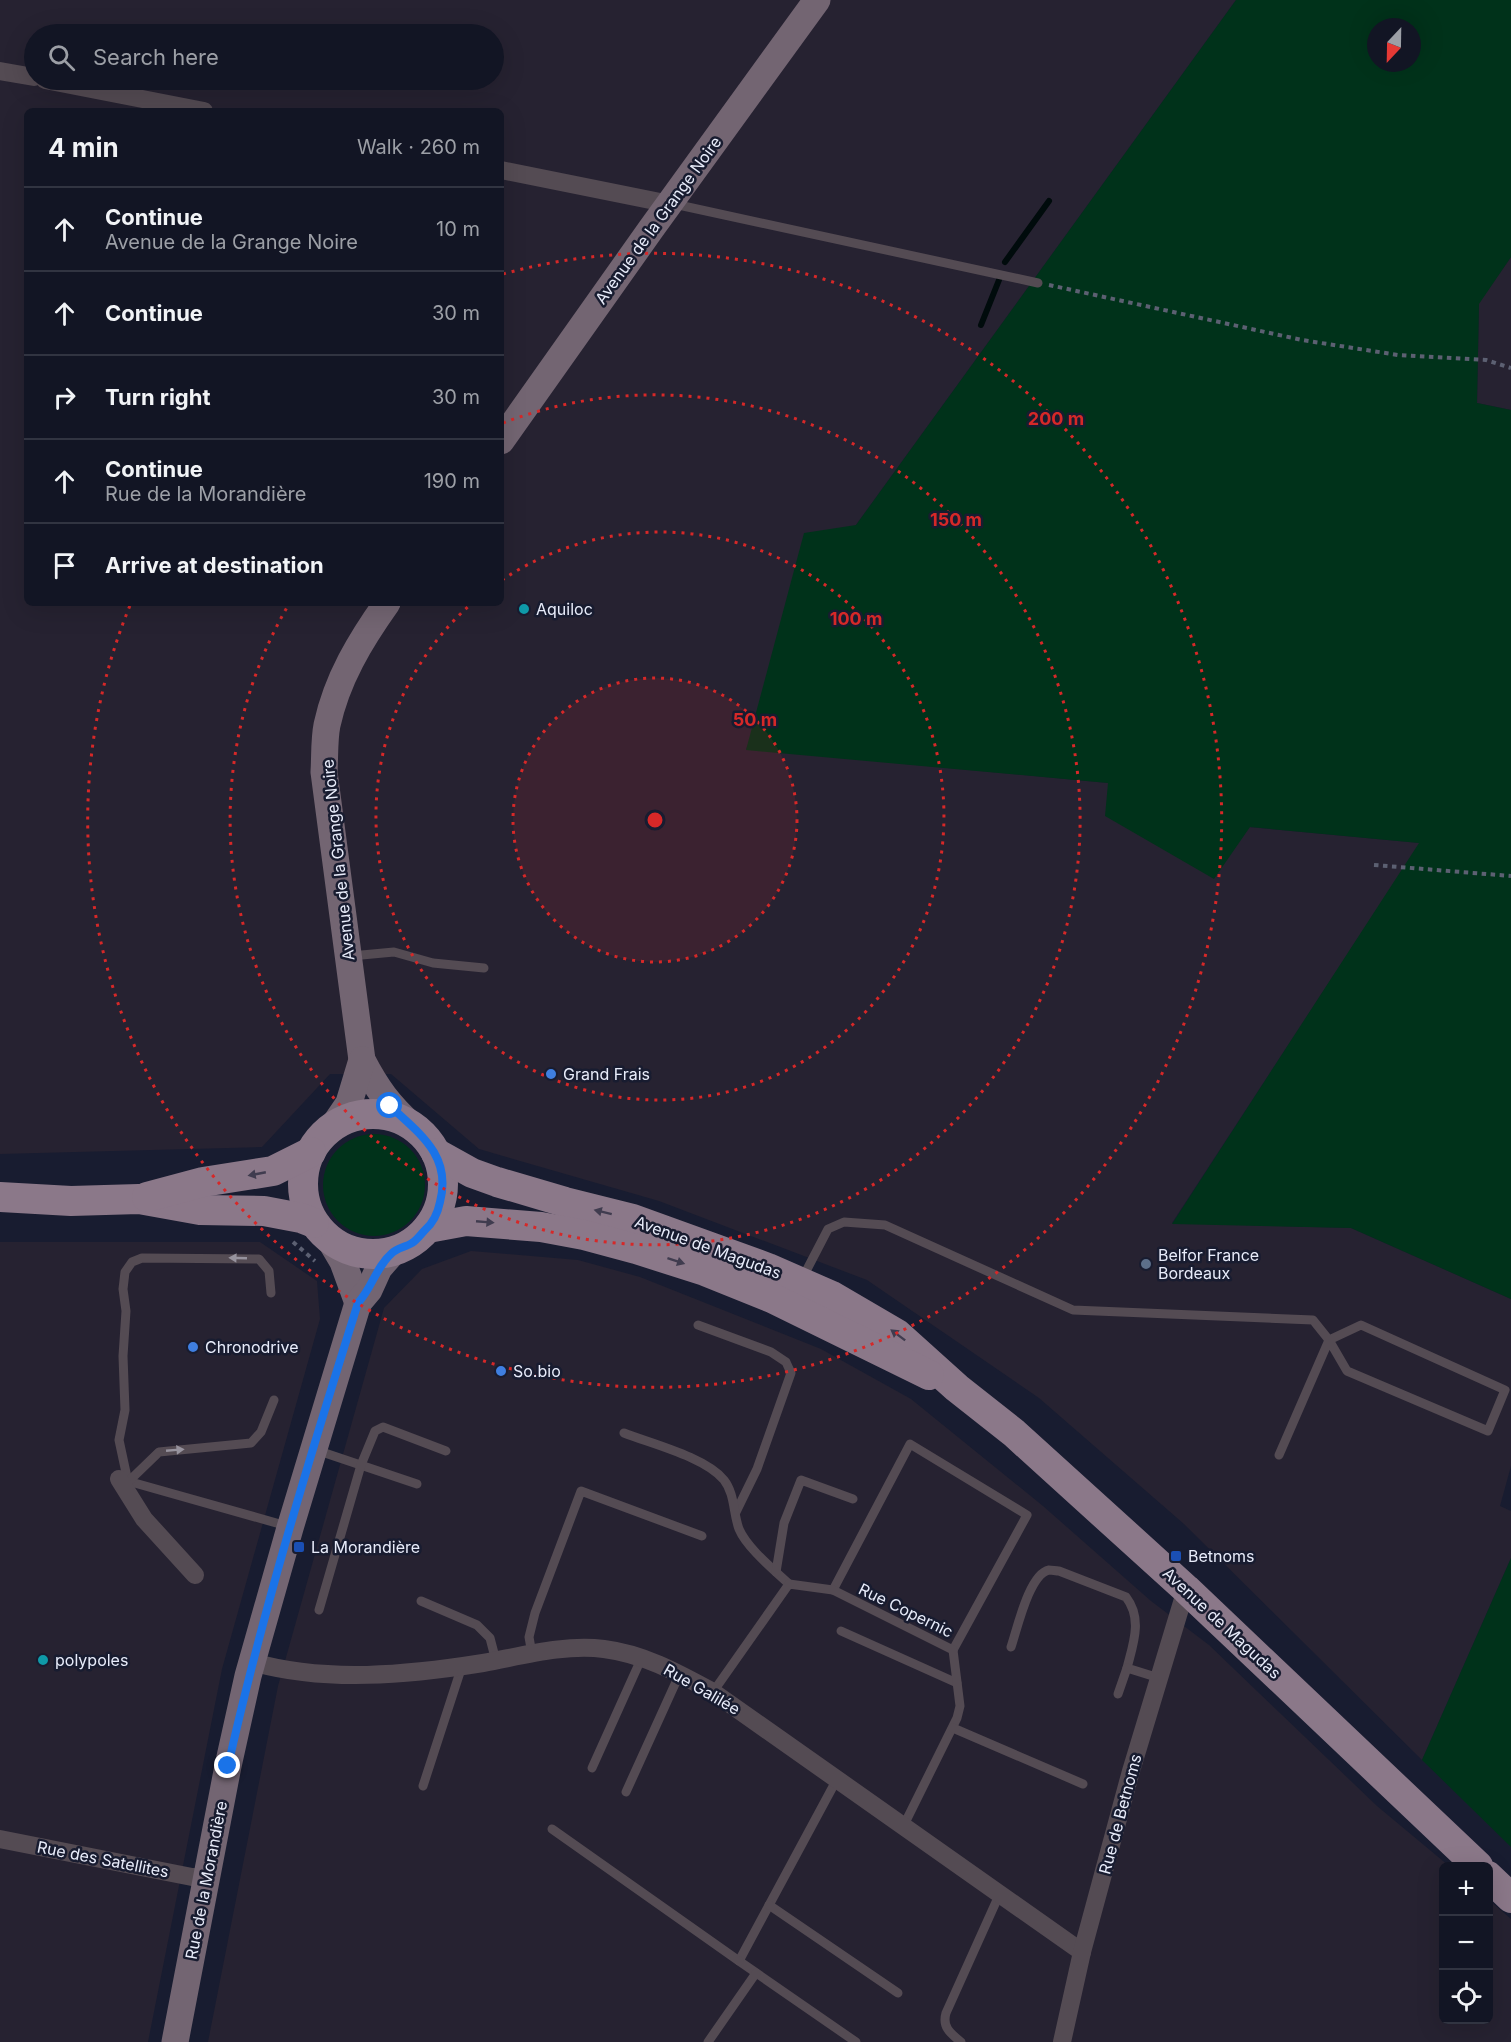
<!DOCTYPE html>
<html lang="en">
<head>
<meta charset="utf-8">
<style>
	body { margin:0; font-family:Inter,sans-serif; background:#1b1e2c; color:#f1f3f6 }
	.controls { position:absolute; right:18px; bottom:18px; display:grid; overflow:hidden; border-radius:9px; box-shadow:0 6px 24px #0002 }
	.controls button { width:54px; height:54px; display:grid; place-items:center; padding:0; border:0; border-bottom:2px solid #313441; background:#121524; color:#f1f3f6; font:30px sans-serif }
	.compass { position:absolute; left:1367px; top:18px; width:54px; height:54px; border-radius:50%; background:#121524; box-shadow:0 6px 24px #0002; rotate:202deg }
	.stop { position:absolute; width:18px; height:18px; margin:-14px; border:4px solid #1a73e8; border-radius:50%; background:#fff }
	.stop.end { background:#1a73e8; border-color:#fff; box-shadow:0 2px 6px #0008 }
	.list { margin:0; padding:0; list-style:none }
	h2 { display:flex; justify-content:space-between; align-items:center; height:78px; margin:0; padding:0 24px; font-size:26px }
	h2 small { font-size:20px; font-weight:400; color:#9c9fa6 }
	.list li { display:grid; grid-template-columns:39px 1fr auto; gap:18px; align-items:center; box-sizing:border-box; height:84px; padding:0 24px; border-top:2px solid #313441 }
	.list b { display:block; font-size:22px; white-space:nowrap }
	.list p { margin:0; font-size:20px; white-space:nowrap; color:#9c9fa6 }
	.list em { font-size:20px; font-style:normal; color:#9c9fa6 }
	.icon { flex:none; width:33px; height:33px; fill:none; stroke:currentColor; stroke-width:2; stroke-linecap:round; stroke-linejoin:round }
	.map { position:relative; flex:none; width:1511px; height:2042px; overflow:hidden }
	.search { position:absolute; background:#121524; box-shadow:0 6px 24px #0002; left:24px; top:24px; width:480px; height:66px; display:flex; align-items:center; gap:15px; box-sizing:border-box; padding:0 21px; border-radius:33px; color:#9c9fa6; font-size:22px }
	.panel { position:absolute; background:#121524; box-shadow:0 6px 24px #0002; left:24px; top:108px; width:480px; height:498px; border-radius:9px }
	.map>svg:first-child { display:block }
	.industrial { fill:#262231; fill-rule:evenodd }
	.green { fill:#00321a; fill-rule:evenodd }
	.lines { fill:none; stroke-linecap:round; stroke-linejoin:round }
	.stream { stroke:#000b0c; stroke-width:6 }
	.path { stroke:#5c6072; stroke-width:4; stroke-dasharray:4.5 4.5; stroke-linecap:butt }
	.lane { stroke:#544b53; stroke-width:9 }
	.street { stroke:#544b53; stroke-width:18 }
	.secondary { stroke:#736572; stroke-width:27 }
	.primary { stroke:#8b7889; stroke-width:30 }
	.oneway { fill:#403c4f }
	.oneway2 { fill:#97939e }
	.route { stroke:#1a73e8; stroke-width:8 }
	.ring { fill:none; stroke:#d62828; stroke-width:3; stroke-dasharray:3 6 }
	.culture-dot { fill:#0f9aa8; stroke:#181c30; stroke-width:2 }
	.shop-dot { fill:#3f7fe0; stroke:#181c30; stroke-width:2 }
	.service-dot { fill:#5c6f8a; stroke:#181c30; stroke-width:2 }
	.transit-dot { fill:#1a4fb4; stroke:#181c30; stroke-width:2 }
	.labels { text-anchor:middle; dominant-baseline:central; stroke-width:5; stroke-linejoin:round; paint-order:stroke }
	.street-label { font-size:16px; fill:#e8ecfa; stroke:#181c30 }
	.poi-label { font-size:16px; fill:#e8ecfa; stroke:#181c30; text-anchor:start }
	.centre { fill:#d62828; stroke:#181c30; stroke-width:3 }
	.ring-label { font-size:18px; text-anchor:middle; font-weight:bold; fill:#d62828; stroke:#181c30; stroke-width:5; stroke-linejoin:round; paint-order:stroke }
</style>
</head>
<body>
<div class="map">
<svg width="1511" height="2042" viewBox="0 0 1511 2042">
	<rect width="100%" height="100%" fill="#181c30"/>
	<g class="industrial">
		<path d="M0,0H1236L856,525L746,749L1108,783L1249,827L1420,843L1172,1223L1351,1228L1511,1299V1466L1500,1506L1511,1511V1558L1422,1760L1184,1524L1039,1398L867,1280L659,1201L479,1149L391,1074H330L262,1147L0,1154ZM34,34H494V80H34ZM27,111H501V603H27Z"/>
		<path d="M1511,257V410L1477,403L1479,303Z"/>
		<path d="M0,1242H260L317,1281L320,1319L222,1669L148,2042H0Z"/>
		<path d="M471,1251L578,1260L640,1277L821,1349L911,1399L1043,1506L1151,1601L1209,1645L1377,1806L1449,1866H1444V2020H1488L1489,1900L1511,1919V2042H208L278,1686L384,1308L422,1269Z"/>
	</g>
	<g class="green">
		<path d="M1236,0H1511V257L1479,304L1477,403L1511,410V1299L1351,1228L1172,1224L1419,843L1250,827L1214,879L1105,816L1108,783L746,750L804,533L856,525ZM1376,27H1412V63H1376Z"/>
		<circle cx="374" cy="1185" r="51"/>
		<path d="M1511,1558V1847L1422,1760Z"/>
	</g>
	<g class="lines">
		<g class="stream">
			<path d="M1005,262L1049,201"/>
			<path d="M981,325L999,280"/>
		</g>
		<g class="path">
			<path d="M1049,285L1302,340L1398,355L1486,360L1511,368"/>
			<path d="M1374,865L1511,876"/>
			<path d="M293,1242L315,1261"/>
		</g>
		<g class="lane">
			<path d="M674,204L1038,283"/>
			<path d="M351,956L394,952L433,963L484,968"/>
			<path d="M802,1279L828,1229L844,1222L885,1225L1073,1310L1313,1320L1329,1340L1347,1371L1488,1431L1505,1390L1361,1325L1329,1340L1279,1455"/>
			<path d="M698,1325L771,1352L786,1362L791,1373L757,1469L736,1512"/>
			<path d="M624,1433C652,1444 705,1457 724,1480C735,1494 733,1513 739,1529C747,1548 774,1570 789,1584"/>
			<path d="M316,1450L417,1484"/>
			<path d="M124,1480L287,1526"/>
			<path d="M128,1482L119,1440L125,1410L123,1356L126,1311L123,1289L125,1272L132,1262L142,1258L259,1259L269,1271L271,1293"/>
			<path d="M128,1482L159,1452L251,1443L261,1432L274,1400"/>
			<path d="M776,1572L784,1523L801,1480L853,1499"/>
			<path d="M833,1590L910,1444L1027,1515L953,1650"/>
			<path d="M421,1601L477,1625L490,1638L496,1661"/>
			<path d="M319,1610L361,1465L375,1431L383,1427L446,1451"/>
			<path d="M841,1631L957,1683"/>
			<path d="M1011,1647C1017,1630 1029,1574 1049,1570C1052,1570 1056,1571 1059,1571L1126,1597C1143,1619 1133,1644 1127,1668L1159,1678"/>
			<path d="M532,1654L529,1637L535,1613L581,1491L702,1536"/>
			<path d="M713,1692L789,1584L833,1590L953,1650L960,1706L957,1718L903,1827"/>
			<path d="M1118,1694L1127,1668"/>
			<path d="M953,1728L1083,1784"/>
			<path d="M592,1768L642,1657"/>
			<path d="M837,1779L739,1961L856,2042"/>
			<path d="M423,1786L462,1666"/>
			<path d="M626,1792L680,1673"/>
			<path d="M552,1829L739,1961"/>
			<path d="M769,1905L898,1993"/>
			<path d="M708,2042L756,1973"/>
			<path d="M961,2042C950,2033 942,2027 946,2013L1000,1893"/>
		</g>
		<g class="street">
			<path d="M0,71L34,77"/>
			<path d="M45,80L204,111"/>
			<path d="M501,170L670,204"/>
			<path d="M119,1479L144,1519L195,1575"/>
			<path d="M252,1662C326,1683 408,1675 483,1663C522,1656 564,1644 604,1649C644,1654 678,1673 713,1692L1082,1952"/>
			<path d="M0,1839L192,1877H207"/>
			<path d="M1062,2042L1082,1952L1131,1771L1186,1589"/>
		</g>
		<g class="secondary">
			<path d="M501,441L651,229L817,0"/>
			<path d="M387,603C360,641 337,679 327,725C324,740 325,757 324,772L362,1060C377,1089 389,1105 413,1127"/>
			<path d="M332,1128L349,1103L362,1060"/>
			<path d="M330,1240L343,1262L358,1303"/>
			<path d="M175,2042L228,1766L248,1676L290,1528L358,1303L369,1290L379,1268L393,1252"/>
		</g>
		<g class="primary">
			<circle cx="373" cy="1184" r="70"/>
			<path d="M436,1153L472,1173L497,1182L565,1202L633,1219L768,1268L832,1296L897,1334L957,1388L1014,1433L1186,1589L1478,1866"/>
			<path d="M0,1197L71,1201L139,1199L200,1210L264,1211L301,1218L314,1223"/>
			<path d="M147,1197L203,1182L273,1171L311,1152"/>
			<path d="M428,1228L466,1221L541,1227L584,1235L636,1249L705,1271L772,1298L929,1375"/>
			<path d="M1488,1876L1511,1898"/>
		</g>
	</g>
	<defs><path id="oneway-solid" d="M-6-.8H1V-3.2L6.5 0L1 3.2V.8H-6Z" transform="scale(1.5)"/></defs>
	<g class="oneway">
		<use href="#oneway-solid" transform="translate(257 1174) rotate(169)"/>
		<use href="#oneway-solid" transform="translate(603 1212) rotate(-166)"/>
		<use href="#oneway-solid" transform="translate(485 1222) rotate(5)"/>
		<use href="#oneway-solid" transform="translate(676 1261) rotate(18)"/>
		<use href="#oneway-solid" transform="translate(898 1335) rotate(-143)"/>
	</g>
	<g class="oneway2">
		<use href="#oneway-solid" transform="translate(238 1258) rotate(-178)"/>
		<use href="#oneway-solid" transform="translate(175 1450) rotate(-5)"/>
	</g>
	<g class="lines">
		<path class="route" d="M228,1766C263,1610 310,1456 358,1303C372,1288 376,1267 392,1253C397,1248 406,1247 412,1243C417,1240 421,1234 425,1230C433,1223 438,1212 440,1202C452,1156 420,1134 390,1106"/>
	</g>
	<circle cx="655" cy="820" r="142" fill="#d62828" fill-opacity=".12"/>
	<g class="ring">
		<circle cx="655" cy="820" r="142"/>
		<path d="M502 580A284 284 0 1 1 471 604"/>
		<path d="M503 423A425 425 0 1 1 289 604"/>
		<path d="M503 274A567 567 0 1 1 131 603"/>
	</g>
	<g class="culture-dot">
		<circle cx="524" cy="609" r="6"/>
		<circle cx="43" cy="1660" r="6"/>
	</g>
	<g class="shop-dot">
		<circle cx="551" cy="1074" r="6"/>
		<circle cx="193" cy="1347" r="6"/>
		<circle cx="501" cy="1371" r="6"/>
	</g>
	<circle class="service-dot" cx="1146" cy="1264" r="6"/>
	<g class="transit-dot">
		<rect x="293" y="1541" width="12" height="12" rx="3"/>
		<rect x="1170" y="1550" width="12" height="12" rx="3"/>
	</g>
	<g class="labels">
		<g class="street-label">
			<text transform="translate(658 220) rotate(-54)">Avenue de la Grange Noire</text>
			<text transform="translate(338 860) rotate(-96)">Avenue de la Grange Noire</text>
			<text transform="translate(708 1247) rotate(20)">Avenue de Magudas</text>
			<text transform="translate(906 1610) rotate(26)">Rue Copernic</text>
			<text transform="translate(1222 1623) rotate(43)">Avenue de Magudas</text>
			<text transform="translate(702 1689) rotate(30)">Rue Galilée</text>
			<text transform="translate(1120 1814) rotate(-75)">Rue de Betnoms</text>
			<text transform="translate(103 1859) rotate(11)">Rue des Satellites</text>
			<text transform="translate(206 1880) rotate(-79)">Rue de la Morandière</text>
		</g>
		<g class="poi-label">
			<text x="536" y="609">Aquiloc</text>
			<text x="563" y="1074">Grand Frais</text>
			<text x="1158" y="1255">Belfor France<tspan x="1158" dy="18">Bordeaux</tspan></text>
			<text x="205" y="1347">Chronodrive</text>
			<text x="513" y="1371">So.bio</text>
			<text x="311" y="1547">La Morandière</text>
			<text x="1188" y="1556">Betnoms</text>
			<text x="55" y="1660">polypoles</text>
		</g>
	</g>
	<circle cx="655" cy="820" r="9" class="centre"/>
	<g class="ring-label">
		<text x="1056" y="425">200 m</text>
		<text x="956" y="526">150 m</text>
		<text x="856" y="625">100 m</text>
		<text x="755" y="726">50 m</text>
	</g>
</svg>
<div class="controls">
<button>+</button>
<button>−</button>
<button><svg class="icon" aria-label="locate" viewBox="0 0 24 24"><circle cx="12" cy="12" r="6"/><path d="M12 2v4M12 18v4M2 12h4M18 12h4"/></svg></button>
</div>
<svg class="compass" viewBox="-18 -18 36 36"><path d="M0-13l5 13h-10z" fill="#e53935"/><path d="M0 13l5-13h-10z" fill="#9c9fa6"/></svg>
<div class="stop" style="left:390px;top:1106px"></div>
<div class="stop end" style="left:228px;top:1766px"></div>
<div class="search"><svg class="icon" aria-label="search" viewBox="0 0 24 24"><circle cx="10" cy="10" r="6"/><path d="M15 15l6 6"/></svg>Search here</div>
<section class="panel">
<h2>4 min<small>Walk · 260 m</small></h2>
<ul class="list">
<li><svg class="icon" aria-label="ahead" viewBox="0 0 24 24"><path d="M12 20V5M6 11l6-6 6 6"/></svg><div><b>Continue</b><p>Avenue de la Grange Noire</p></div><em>10 m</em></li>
<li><svg class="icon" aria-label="ahead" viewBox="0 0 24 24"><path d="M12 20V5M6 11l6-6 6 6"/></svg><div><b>Continue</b></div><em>30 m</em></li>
<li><svg class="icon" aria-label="right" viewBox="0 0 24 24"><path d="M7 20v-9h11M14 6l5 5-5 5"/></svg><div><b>Turn right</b></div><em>30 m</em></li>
<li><svg class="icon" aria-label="ahead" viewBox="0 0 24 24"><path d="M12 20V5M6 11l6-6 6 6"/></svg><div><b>Continue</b><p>Rue de la Morandière</p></div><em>190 m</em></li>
<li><svg class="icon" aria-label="arrive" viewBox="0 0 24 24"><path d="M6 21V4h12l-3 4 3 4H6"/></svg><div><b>Arrive at destination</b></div></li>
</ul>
</section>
</div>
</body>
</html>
